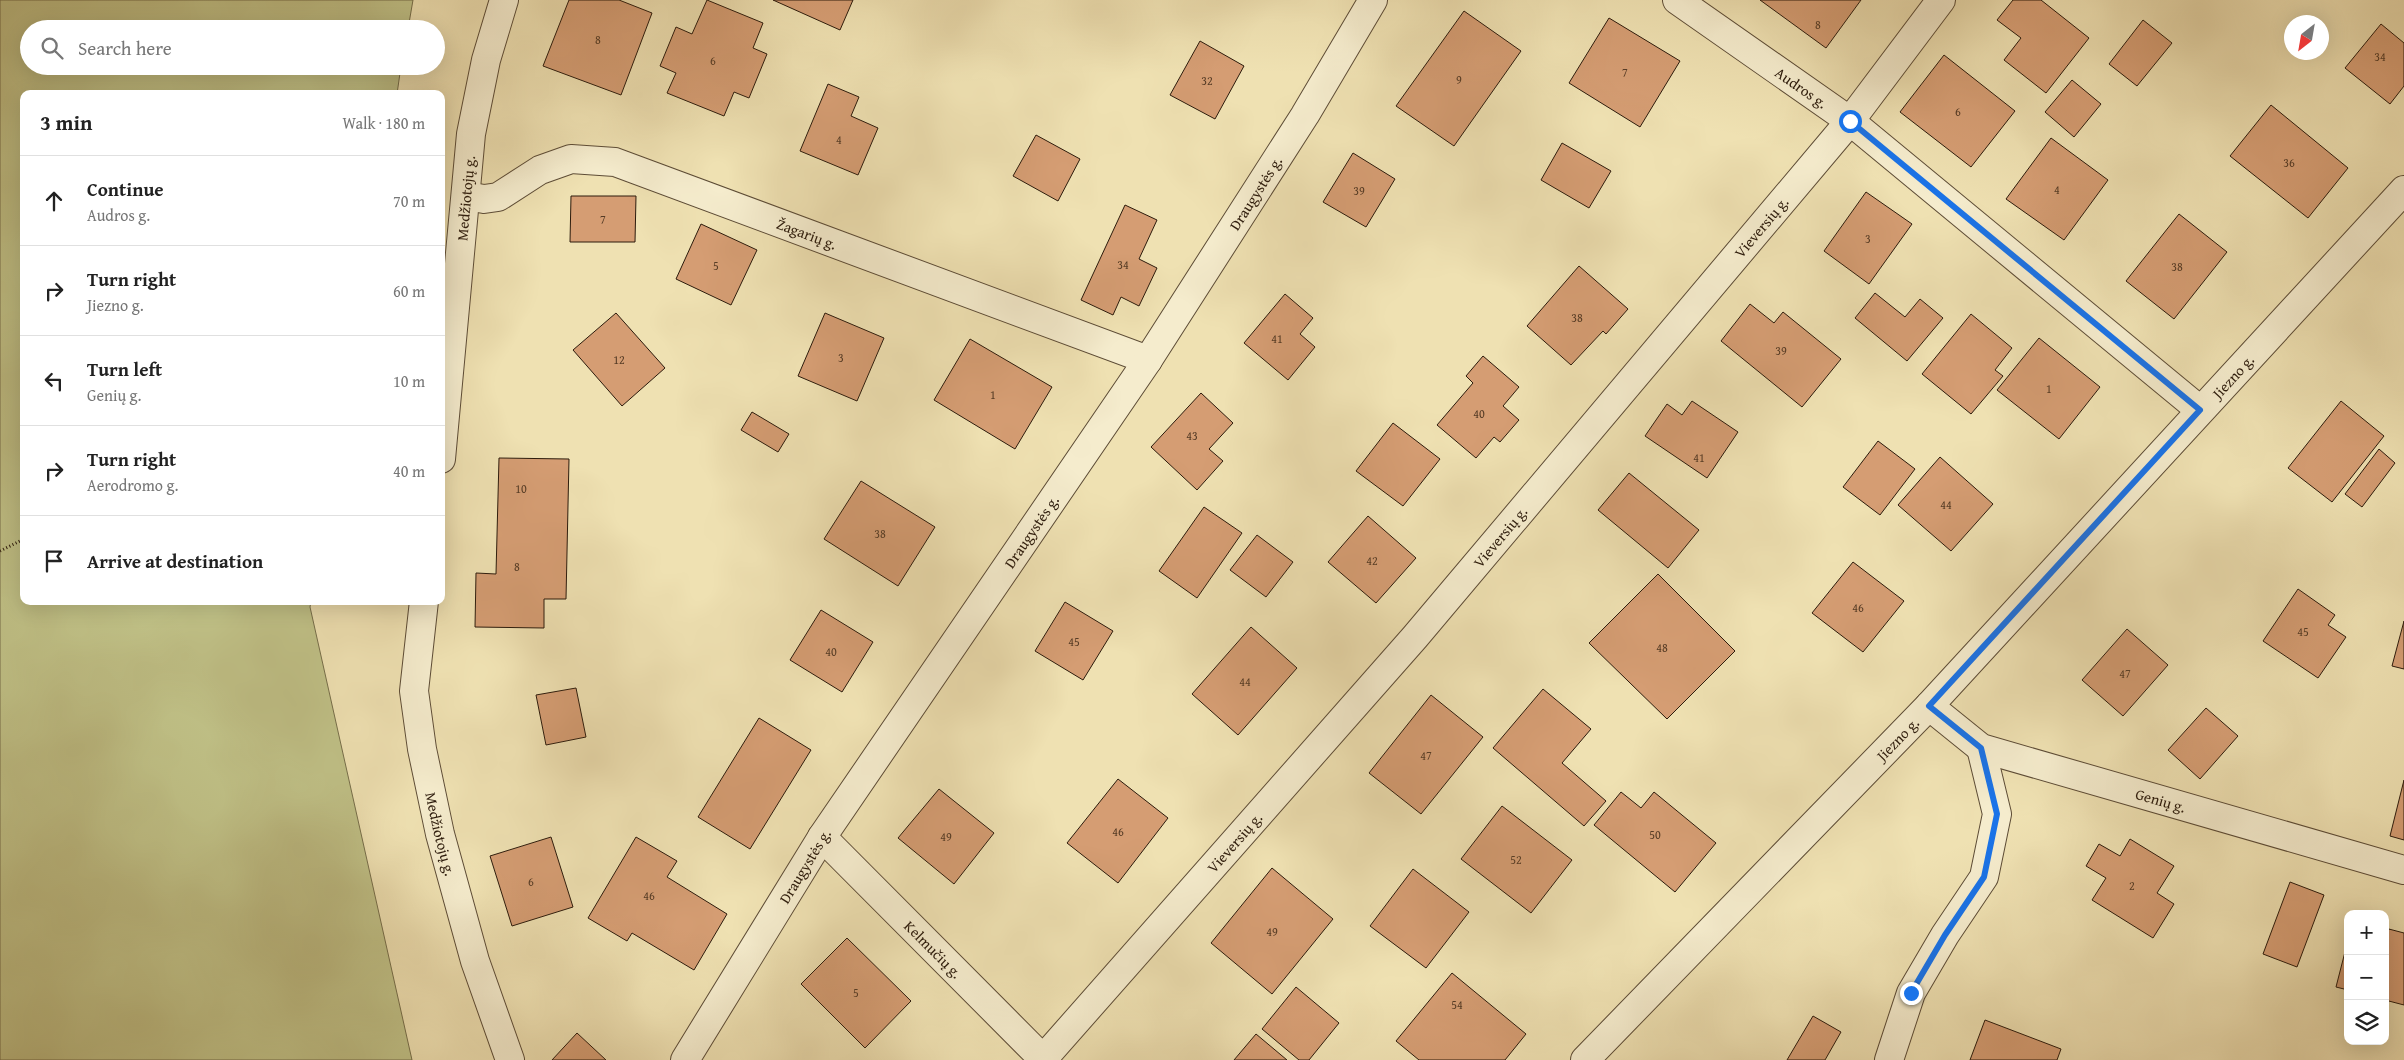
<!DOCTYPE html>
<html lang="en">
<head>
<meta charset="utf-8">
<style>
	body { margin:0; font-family:"Gentium Book Plus",serif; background:#f2f2f2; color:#222 }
	.controls { position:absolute; right:15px; bottom:15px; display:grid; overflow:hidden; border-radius:10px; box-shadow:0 5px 20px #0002 }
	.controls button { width:45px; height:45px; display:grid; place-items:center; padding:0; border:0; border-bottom:1px solid #e0e0e0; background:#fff; color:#222; font:25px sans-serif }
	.compass { position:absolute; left:2284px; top:15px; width:45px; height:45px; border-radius:50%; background:#fff; box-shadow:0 5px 20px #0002; rotate:211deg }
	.stop { position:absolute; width:15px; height:15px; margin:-11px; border:4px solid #1a73e8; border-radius:50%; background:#fff }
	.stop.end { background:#1a73e8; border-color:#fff; box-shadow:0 1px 5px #0008 }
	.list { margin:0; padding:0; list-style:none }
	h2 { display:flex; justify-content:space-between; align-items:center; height:65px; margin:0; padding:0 20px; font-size:21px }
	h2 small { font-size:16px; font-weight:400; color:#767676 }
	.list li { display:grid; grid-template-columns:32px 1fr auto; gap:15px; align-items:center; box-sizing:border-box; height:90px; padding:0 20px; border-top:1px solid #e0e0e0 }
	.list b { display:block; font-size:19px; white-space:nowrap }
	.list p { margin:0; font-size:16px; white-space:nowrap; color:#767676 }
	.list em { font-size:16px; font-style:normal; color:#767676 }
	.icon { flex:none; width:28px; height:28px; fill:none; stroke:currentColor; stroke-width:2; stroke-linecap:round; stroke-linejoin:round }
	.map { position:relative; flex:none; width:2404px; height:1060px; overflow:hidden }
	.search { position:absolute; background:#fff; box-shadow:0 5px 20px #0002; left:20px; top:20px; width:425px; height:55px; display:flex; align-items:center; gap:12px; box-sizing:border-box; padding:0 18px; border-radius:28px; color:#767676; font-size:19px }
	.panel { position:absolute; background:#fff; box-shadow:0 5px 20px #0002; left:20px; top:90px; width:425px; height:515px; border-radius:10px }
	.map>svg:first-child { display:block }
	.green { fill:#c0c187; stroke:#766e4a }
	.building { fill:#d59d73; stroke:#2c1b0c }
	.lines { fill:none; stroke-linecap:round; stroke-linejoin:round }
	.minor-casing { stroke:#5d4c36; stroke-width:30 }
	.path { stroke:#2c1b0c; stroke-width:3; stroke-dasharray:1 2.5; stroke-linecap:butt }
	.minor { stroke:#f5eccd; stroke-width:28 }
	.route { stroke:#1a73e8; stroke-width:6 }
	.labels { text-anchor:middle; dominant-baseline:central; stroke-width:4; stroke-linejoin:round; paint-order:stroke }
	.number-label { font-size:12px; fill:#563c26 }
	.street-label { font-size:15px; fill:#2c1b0c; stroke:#f5eccd }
</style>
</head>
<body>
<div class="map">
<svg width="2404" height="1060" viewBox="0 0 2404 1060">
	<rect width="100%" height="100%" fill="#efe1b2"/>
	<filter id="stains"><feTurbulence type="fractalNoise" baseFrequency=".004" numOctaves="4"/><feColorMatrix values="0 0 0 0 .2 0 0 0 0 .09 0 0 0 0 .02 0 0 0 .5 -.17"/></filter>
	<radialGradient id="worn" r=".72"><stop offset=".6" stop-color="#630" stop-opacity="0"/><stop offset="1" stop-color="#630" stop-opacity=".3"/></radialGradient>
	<path class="green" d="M0,0H413L408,29H29V66H401L397,94H24V601H311L310,607L412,1060H0Z"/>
	<g class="building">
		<path d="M569,0H619L652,13L621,95L543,66Z"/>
		<path d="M707,0L763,23L753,48L767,54L749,98L734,92L724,116L667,93L676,73L660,66L676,27L692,34Z"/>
		<path d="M773,0H853L840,30Z"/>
		<path d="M1760,0H1861L1826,48Z"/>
		<path d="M2013,0H2041L2089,38L2046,93L2004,60L2021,38L1997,20Z"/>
		<path d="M1464,11L1521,51L1454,146L1396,106Z"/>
		<path d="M1609,18L1680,61L1640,127L1569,83Z"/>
		<path d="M2143,20L2172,43L2137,86L2109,64Z"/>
		<path d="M2381,24L2404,43V86L2390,104L2345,68Z"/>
		<path d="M1200,41L1244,66L1215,119L1170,95Z"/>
		<path d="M1944,55L2015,111L1971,167L1900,112Z"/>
		<path d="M2072,80L2101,104L2074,137L2045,112Z"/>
		<path d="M828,84L859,97L851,116L878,128L858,175L800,151Z"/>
		<path d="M2271,105L2348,168L2308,218L2230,156Z"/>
		<path d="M1036,135L1080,159L1058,201L1013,176Z"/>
		<path d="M2051,138L2108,180L2064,240L2006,199Z"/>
		<path d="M1562,143L1611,171L1589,208L1541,180Z"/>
		<path d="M1353,153L1395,179L1366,227L1323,202Z"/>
		<path d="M1866,192L1912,224L1869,284L1824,251Z"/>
		<path d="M571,196H636L635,242H570Z"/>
		<path d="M1125,205L1157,220L1139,259L1157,268L1139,306L1121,297L1113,315L1081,300Z"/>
		<path d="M2179,214L2227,252L2174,319L2126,281Z"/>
		<path d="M701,224L757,250L731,305L676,279Z"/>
		<path d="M1579,266L1628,309L1606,334L1603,331L1571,365L1527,326Z"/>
		<path d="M1875,293L1905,317L1920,299L1943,318L1907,361L1855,318Z"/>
		<path d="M1285,294L1313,318L1300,334L1315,347L1288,380L1244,343Z"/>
		<path d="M1750,304L1774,323L1783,312L1841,359L1802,407L1721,341Z"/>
		<path d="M616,313L665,368L622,406L573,350Z"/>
		<path d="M825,313L884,338L857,401L798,376Z"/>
		<path d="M1971,314L2012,348L1995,370L2003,376L1971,414L1922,374Z"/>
		<path d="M2039,338L2100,387L2059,439L1997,390Z"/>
		<path d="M970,339L1052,387L1015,449L934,400Z"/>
		<path d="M1483,356L1519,387L1503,406L1519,420L1500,442L1494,437L1476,458L1437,425L1473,383L1466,376Z"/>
		<path d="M1201,393L1233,423L1209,449L1223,461L1197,490L1151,447Z"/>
		<path d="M1692,401L1738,432L1707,478L1645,436L1667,404L1682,415Z"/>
		<path d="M2341,401L2384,436L2332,502L2288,468Z"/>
		<path d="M752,412L789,434L778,452L741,430Z"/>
		<path d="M1393,423L1440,459L1403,506L1356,471Z"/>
		<path d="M1878,441L1915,469L1880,515L1843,487Z"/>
		<path d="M2379,449L2395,463L2362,507L2345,494Z"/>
		<path d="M1940,457L1993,504L1951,551L1898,505Z"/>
		<path d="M499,458L569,459L566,599H544V628L475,627L476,573L496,574Z"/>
		<path d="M1629,473L1699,530L1668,568L1598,510Z"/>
		<path d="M861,481L935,527L898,586L824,539Z"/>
		<path d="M1204,507L1242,533L1197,598L1159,571Z"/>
		<path d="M1368,516L1416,558L1376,603L1328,562Z"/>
		<path d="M1257,535L1293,562L1266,597L1230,570Z"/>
		<path d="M1853,562L1904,601L1863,652L1812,613Z"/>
		<path d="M1658,574L1735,651L1667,719L1589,643Z"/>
		<path d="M2298,589L2335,615L2328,625L2346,637L2318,678L2263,641Z"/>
		<path d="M1065,602L1113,631L1083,680L1035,651Z"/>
		<path d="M821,610L873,642L842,692L790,660Z"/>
		<path d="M2404,621V669L2392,666Z"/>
		<path d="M1251,627L1297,668L1238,735L1192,694Z"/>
		<path d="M2127,629L2168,665L2123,716L2082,680Z"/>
		<path d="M576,688L586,737L546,745L536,695Z"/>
		<path d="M1543,689L1591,729L1562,763L1606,801L1584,826L1493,748Z"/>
		<path d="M1431,695L1483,737L1421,814L1369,773Z"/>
		<path d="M2206,708L2238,736L2200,779L2168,750Z"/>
		<path d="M759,718L811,750L750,849L698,817Z"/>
		<path d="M1118,779L1168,818L1118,883L1067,843Z"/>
		<path d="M2404,780V840L2390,836Z"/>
		<path d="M939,789L994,833L954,884L898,838Z"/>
		<path d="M1621,792L1641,808L1654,792L1716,843L1675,892L1594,825Z"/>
		<path d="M1502,806L1572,860L1531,913L1461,859Z"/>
		<path d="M551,837L573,907L512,926L490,856Z"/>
		<path d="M636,837L677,861L667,877L727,914L694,970L632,933L627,941L588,918Z"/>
		<path d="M2130,839L2174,866L2157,893L2174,904L2153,938L2092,900L2106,878L2086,866L2099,844L2120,856Z"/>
		<path d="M1272,868L1333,919L1272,994L1211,943Z"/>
		<path d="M1413,869L1469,912L1426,968L1370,926Z"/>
		<path d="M2290,882L2324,895L2297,967L2263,954Z"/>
		<path d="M2385,928L2404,933V1005L2385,1000Z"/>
		<path d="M847,938L911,1001L865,1048L801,984Z"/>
		<path d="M2346,948L2348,949V990L2336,987Z"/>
		<path d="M1452,973L1526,1034L1505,1060H1419L1396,1041Z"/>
		<path d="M1296,987L1339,1023L1309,1060H1299L1262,1029Z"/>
		<path d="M1813,1016L1841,1032L1825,1060H1787Z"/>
		<path d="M1985,1020L2061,1049L2057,1060H1970Z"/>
		<path d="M577,1033L606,1060H552Z"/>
		<path d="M1256,1034L1287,1060H1234Z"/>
	</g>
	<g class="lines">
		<defs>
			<g id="minor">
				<path id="s1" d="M1677,0L1850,121L2200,410"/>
				<path id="s2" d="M466,196L484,199L498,197L540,170L571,159L615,162L1148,360"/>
				<path id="s3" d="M441,459L471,134L486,60L504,0"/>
				<path id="s4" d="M424,601L414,691L422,749L440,834L475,961L510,1060"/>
				<path id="s5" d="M1929,706L1981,748L2404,870"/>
				<path id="s6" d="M822,837L1044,1060"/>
				<path id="s7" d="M1043,1059L1415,637L1850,121L1941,0"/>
				<path id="s8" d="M685,1060L822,837L1148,360L1305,115L1373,0"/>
				<path id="s9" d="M1585,1060L1929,706L2404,190"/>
				<path d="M1889,1060L1911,993L1945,935L1984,877L1997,814L1981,748"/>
			</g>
		</defs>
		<use href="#minor" class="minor-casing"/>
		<path class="path" d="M0,551L24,539"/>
		<use href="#minor" class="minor"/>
	</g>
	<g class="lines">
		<path class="route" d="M1850,121L2200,410L1929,706L1981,748L1997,814L1984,877L1945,935L1911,993"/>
	</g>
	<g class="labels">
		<g class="number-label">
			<text x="1818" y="24">8</text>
			<text x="598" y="39">8</text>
			<text x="2380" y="56">34</text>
			<text x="713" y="60">6</text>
			<text x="1625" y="72">7</text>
			<text x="1459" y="79">9</text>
			<text x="1207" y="80">32</text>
			<text x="1958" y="111">6</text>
			<text x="839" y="139">4</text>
			<text x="2289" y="162">36</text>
			<text x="2057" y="189">4</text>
			<text x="1359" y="190">39</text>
			<text x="603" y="219">7</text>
			<text x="1868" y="238">3</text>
			<text x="1123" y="264">34</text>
			<text x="716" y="265">5</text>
			<text x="2177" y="266">38</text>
			<text x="1577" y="317">38</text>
			<text x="1277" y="338">41</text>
			<text x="1781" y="350">39</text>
			<text x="841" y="357">3</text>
			<text x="619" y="359">12</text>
			<text x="2049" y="388">1</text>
			<text x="993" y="394">1</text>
			<text x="1479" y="413">40</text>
			<text x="1192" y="435">43</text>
			<text x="1699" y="457">41</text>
			<text x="521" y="488">10</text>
			<text x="1946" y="504">44</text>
			<text x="880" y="533">38</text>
			<text x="1372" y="560">42</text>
			<text x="517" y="566">8</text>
			<text x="1858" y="607">46</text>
			<text x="2303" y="631">45</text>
			<text x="1074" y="641">45</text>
			<text x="1662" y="647">48</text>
			<text x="831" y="651">40</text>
			<text x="2125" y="673">47</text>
			<text x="1245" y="681">44</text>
			<text x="1426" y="755">47</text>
			<text x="1118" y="831">46</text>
			<text x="1655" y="834">50</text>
			<text x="946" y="836">49</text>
			<text x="1516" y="859">52</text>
			<text x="531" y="881">6</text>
			<text x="2132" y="885">2</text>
			<text x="649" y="895">46</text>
			<text x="1272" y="931">49</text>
			<text x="856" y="992">5</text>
			<text x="1457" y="1004">54</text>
		</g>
		<g class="street-label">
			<text stroke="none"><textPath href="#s1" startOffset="152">Audros g.</textPath></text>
			<text stroke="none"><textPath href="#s8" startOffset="1038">Draugystės g.</textPath></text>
			<text stroke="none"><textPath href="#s3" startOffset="262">Medžiotojų g.</textPath></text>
			<text stroke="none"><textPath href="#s7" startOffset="1099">Vieversių g.</textPath></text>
			<text stroke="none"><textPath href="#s2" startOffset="364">Žagarių g.</textPath></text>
			<text stroke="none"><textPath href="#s9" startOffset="942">Jiezno g.</textPath></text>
			<text stroke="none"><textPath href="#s8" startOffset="632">Draugystės g.</textPath></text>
			<text stroke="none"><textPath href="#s7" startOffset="694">Vieversių g.</textPath></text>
			<text stroke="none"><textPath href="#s9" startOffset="448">Jiezno g.</textPath></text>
			<text stroke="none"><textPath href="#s5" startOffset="254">Genių g.</textPath></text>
			<text stroke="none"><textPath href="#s4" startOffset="236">Medžiotojų g.</textPath></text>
			<text stroke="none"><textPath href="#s7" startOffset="289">Vieversių g.</textPath></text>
			<text stroke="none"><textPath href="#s8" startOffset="228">Draugystės g.</textPath></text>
			<text stroke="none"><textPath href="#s6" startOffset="158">Kelmučių g.</textPath></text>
		</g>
	</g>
	<rect width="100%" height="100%" filter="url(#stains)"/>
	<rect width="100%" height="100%" fill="url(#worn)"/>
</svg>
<div class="controls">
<button>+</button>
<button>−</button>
<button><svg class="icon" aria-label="layers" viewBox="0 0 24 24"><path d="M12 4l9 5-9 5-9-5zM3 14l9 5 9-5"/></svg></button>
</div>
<svg class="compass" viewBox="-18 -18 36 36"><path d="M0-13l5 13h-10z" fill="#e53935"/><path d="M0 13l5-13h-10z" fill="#767676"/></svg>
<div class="stop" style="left:1850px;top:121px"></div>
<div class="stop end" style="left:1911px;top:993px"></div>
<div class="search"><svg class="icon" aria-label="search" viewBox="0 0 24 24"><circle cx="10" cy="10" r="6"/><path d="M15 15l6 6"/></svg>Search here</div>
<section class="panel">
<h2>3 min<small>Walk · 180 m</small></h2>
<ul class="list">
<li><svg class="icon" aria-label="ahead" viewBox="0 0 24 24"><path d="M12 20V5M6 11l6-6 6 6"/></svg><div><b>Continue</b><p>Audros g.</p></div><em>70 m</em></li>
<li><svg class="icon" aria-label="right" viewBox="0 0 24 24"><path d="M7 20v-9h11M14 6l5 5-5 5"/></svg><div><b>Turn right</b><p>Jiezno g.</p></div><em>60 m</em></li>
<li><svg class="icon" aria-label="left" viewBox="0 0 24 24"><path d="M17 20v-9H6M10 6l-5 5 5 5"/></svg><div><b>Turn left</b><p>Genių g.</p></div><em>10 m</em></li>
<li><svg class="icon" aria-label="right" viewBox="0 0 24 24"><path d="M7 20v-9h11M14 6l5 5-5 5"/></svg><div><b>Turn right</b><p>Aerodromo g.</p></div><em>40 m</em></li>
<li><svg class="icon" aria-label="arrive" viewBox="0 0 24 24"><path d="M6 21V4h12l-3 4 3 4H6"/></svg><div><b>Arrive at destination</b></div></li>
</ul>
</section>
</div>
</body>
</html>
